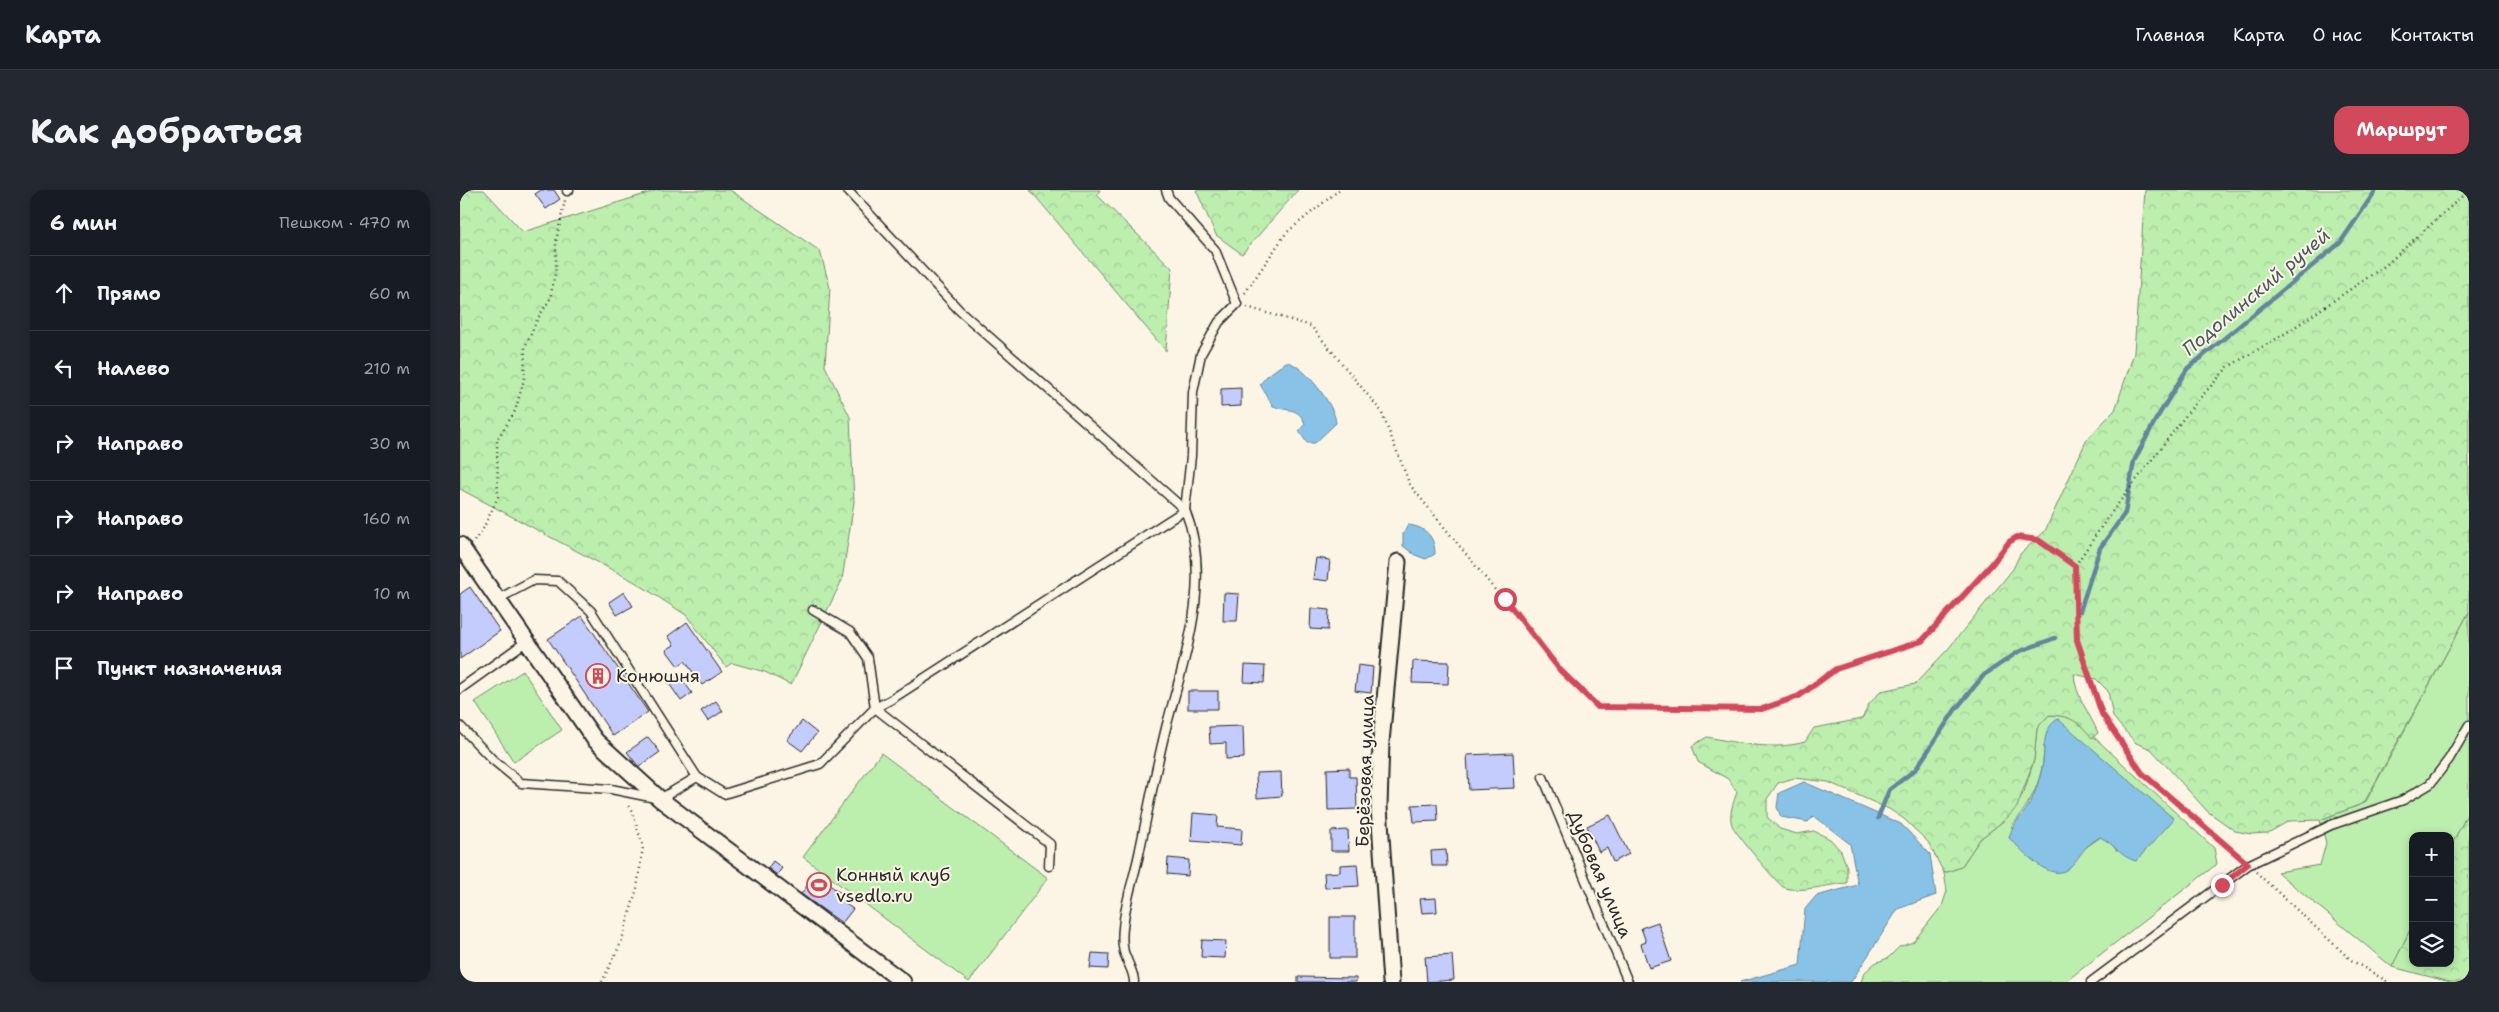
<!DOCTYPE html>
<html lang="ru">
<head>
<meta charset="utf-8">
<style>
	body { margin:0; font-family:"Shantell Sans",sans-serif; background:#242831; color:#f1f3f6 }
	.controls { position:absolute; right:15px; bottom:15px; display:grid; overflow:hidden; border-radius:10px; box-shadow:0 2px 8px #0003 }
	.controls button { width:45px; height:45px; display:grid; place-items:center; padding:0; border:0; border-bottom:1px solid #363941; background:#171b24; color:#f1f3f6; font:25px sans-serif }
	.stop { position:absolute; width:15px; height:15px; margin:-11px; border:4px solid #d1495b; border-radius:50%; background:#fff }
	.stop.end { background:#d1495b; border-color:#fff; box-shadow:0 1px 5px #0008 }
	.list { margin:0; padding:0; list-style:none }
	h2 { display:flex; justify-content:space-between; align-items:center; height:65px; margin:0; padding:0 20px; font-size:21px }
	h2 small { font-size:16px; font-weight:400; color:#9ea1a6 }
	.list li { display:grid; grid-template-columns:32px 1fr auto; gap:15px; align-items:center; box-sizing:border-box; height:75px; padding:0 20px; border-top:1px solid #363941 }
	.list b { display:block; font-size:19px; white-space:nowrap }
	.list em { font-size:16px; font-style:normal; color:#9ea1a6 }
	.icon { flex:none; width:28px; height:28px; fill:none; stroke:currentColor; stroke-width:2; stroke-linecap:round; stroke-linejoin:round }
	.map { position:relative; flex:none; width:2009px; height:792px; overflow:hidden; border-radius:15px }
	header { display:flex; align-items:center; gap:30px; box-sizing:border-box; height:70px; padding:0 25px; background:#171b24; border-bottom:1px solid #363941 }
	header strong { font-size:24px }
	nav { display:flex; gap:28px; margin-inline-start:auto; font-size:18px }
	.intro { display:flex; align-items:center; justify-content:space-between; box-sizing:border-box; height:120px; padding:0 30px }
	h1 { margin:0; font-size:35px }
	.button { padding:12px 22px; border-radius:15px; background:#d1495b; color:#fff; font-size:18px; font-weight:700 }
	main { display:flex; gap:30px; padding:0 30px }
	aside { flex:1; background:#171b24; border-radius:15px; box-shadow:0 2px 8px #0003 }
	.map>svg:first-child { display:block }
	.grass { fill:#bceeae; stroke:#748c6c; fill-rule:evenodd }
	.forest { fill:url(#forest-crowns); stroke:#748c6c }
	.water { fill:#88c3e7; stroke:#63869c }
	.lines { fill:none; stroke-linecap:round; stroke-linejoin:round }
	.stream { stroke:#63869c; stroke-width:4.5 }
	.building { fill:#c4cbfd; stroke:#2b2b2b }
	.service-casing { stroke:#2b2b2b; stroke-width:11 }
	.minor-casing { stroke:#2b2b2b; stroke-width:19 }
	.path { stroke:#2b2b2b; stroke-width:2.5; stroke-dasharray:1 4; stroke-linecap:butt }
	.service { stroke:#fcf5e5; stroke-width:8 }
	.minor { stroke:#fcf5e5; stroke-width:15 }
	.route { stroke:#d1495b; stroke-width:6 }
	.labels { text-anchor:middle; dominant-baseline:central; stroke-width:4; stroke-linejoin:round; paint-order:stroke }
	.poi-label { font-size:18px; fill:#2b2b2b; stroke:#fcf5e5; text-anchor:start }
	.street-label { font-size:18px; fill:#2b2b2b; stroke:#fcf5e5 }
	.water-label { font-size:19px; font-style:italic; fill:#475963; stroke:#fcf5e5 }
</style>
</head>
<body>
<header>
<strong>Карта</strong>
<nav><a>Главная</a><a>Карта</a><a>О нас</a><a>Контакты</a></nav>
</header>
<div class="intro"><h1>Как добраться</h1><a class="button">Маршрут</a></div>
<main>
<aside>
<h2>6 мин<small>Пешком · 470 m</small></h2>
<ul class="list">
<li><svg class="icon" aria-label="ahead" viewBox="0 0 24 24"><path d="M12 20V5M6 11l6-6 6 6"/></svg><div><b>Прямо</b></div><em>60 m</em></li>
<li><svg class="icon" aria-label="left" viewBox="0 0 24 24"><path d="M17 20v-9H6M10 6l-5 5 5 5"/></svg><div><b>Налево</b></div><em>210 m</em></li>
<li><svg class="icon" aria-label="right" viewBox="0 0 24 24"><path d="M7 20v-9h11M14 6l5 5-5 5"/></svg><div><b>Направо</b></div><em>30 m</em></li>
<li><svg class="icon" aria-label="right" viewBox="0 0 24 24"><path d="M7 20v-9h11M14 6l5 5-5 5"/></svg><div><b>Направо</b></div><em>160 m</em></li>
<li><svg class="icon" aria-label="right" viewBox="0 0 24 24"><path d="M7 20v-9h11M14 6l5 5-5 5"/></svg><div><b>Направо</b></div><em>10 m</em></li>
<li><svg class="icon" aria-label="arrive" viewBox="0 0 24 24"><path d="M6 21V4h12l-3 4 3 4H6"/></svg><div><b>Пункт назначения</b></div></li>
</ul>
</aside>
<div class="map">
<svg width="2009" height="792" viewBox="0 0 2009 792">
	<defs>
		<pattern id="forest-crowns" width="20" height="18" patternUnits="userSpaceOnUse" patternTransform="scale(1.25)"><rect width="20" height="18" fill="#bceeae"/><path d="M2 6a3 3 0 1 1 6 0M12 15a3 3 0 1 1 6 0" fill="none" stroke="#a2cc96"/></pattern>
	</defs>
	<rect width="100%" height="100%" fill="#fcf5e5"/>
	<filter id="ink" filterUnits="userSpaceOnUse"><feTurbulence type="fractalNoise" baseFrequency=".02" numOctaves="2"/><feDisplacementMap in="SourceGraphic" scale="10" xChannelSelector="R" yChannelSelector="G"/><feConvolveMatrix kernelMatrix="1 2 1 2 8 2 1 2 1" color-interpolation-filters="sRGB"/></filter>
	<g filter="url(#ink)">
		<g class="grass">
			<path d="M2009,422V621L1990,658V646H1953V734L1932,777L1817,682L1860,675L1866,653L1860,630L1905,613Z"/>
			<path d="M63,481L102,540L54,572L15,512Z"/>
			<path d="M1589,525L1607,526L1621,535L1754,658L1757,674L1605,792H1401L1404,783L1415,773L1428,768L1439,757L1453,752L1482,716L1487,701L1484,683L1501,677L1520,649L1546,629L1564,602L1574,570L1577,538ZM1584,556L1663,588L1714,629L1657,661L1650,652L1641,647L1622,660L1551,637C1571,613 1584,588 1584,556Z"/>
			<path d="M421,563L588,688L509,792L343,667Z"/>
		</g>
		<g class="forest">
			<path d="M0,0H24L63,42L198,0H270L360,61L370,98L365,176L390,227L394,312L382,390L331,495L305,482L272,473L266,477L226,425L175,392L0,299Z"/>
			<path d="M570,0H640L637,5L712,78L706,161Z"/>
			<path d="M736,0H838L782,64L756,45Z"/>
			<path d="M1685,0H2009V422L1904,613L1860,630L1829,631L1808,643L1791,644L1775,641L1747,621L1691,559L1676,553L1664,540L1653,527L1648,501L1636,489L1614,484C1615,506 1630,523 1638,543L1632,548C1618,531 1611,526 1589,525L1577,538L1574,570L1557,617L1546,629L1520,649L1501,677L1484,683L1468,652L1444,629L1429,619L1368,592L1334,588L1318,593L1307,609V627L1320,639L1337,644L1354,641L1370,649L1381,661L1387,677V693C1370,694 1338,704 1323,697C1318,694 1274,642 1272,635C1268,624 1274,612 1277,602L1268,589L1238,572L1232,556L1247,547C1279,553 1313,561 1345,552L1354,538L1402,529L1409,514L1421,501L1455,494L1488,459L1553,379L1560,364L1585,341L1627,249L1655,220L1674,163Z"/>
			<path d="M2009,621V792H1990L1932,777L1953,734V773H1990V658Z"/>
		</g>
		<g class="water">
			<path d="M826,172C843,173 876,217 876,233L855,253H847L839,241L845,234C839,217 828,221 813,217L800,194L807,186Z"/>
			<path d="M948,335C966,337 975,347 975,364L966,369L955,365L943,356V344Z"/>
			<path d="M1598,529L1714,629L1676,671C1660,667 1655,654 1640,647C1621,658 1623,664 1610,677C1591,696 1563,660 1549,648C1552,635 1560,629 1567,618C1574,607 1579,592 1582,578C1586,561 1580,540 1598,529Z"/>
			<path d="M1344,592L1441,634L1470,664L1476,705L1438,719L1391,792H1280L1340,775L1345,719L1356,706L1398,695L1390,654L1354,626L1348,632L1321,627L1317,617L1319,603Z"/>
		</g>
		<g class="lines">
			<g class="stream">
				<path d="M1620,421L1640,358L1665,323L1674,271L1695,231L1727,179L1880,53L1916,0"/>
				<path d="M1418,628L1429,600L1456,579L1495,520L1524,485L1558,462L1595,448"/>
			</g>
		</g>
		<g class="building">
			<path d="M81,0H94L100,9L86,19L75,4Z"/>
			<path d="M781,198V216L761,217V199Z"/>
			<path d="M856,368L870,370L868,391L853,389Z"/>
			<path d="M10,397L40,441L0,469V404Z"/>
			<path d="M164,402L173,416L157,425L149,412Z"/>
			<path d="M764,403L779,404L777,431H763Z"/>
			<path d="M851,418L869,420L868,440L850,439Z"/>
			<path d="M122,426L188,522L153,546L88,449Z"/>
			<path d="M227,432L262,482L242,495L225,471L218,476L206,460L214,455L208,446Z"/>
			<path d="M953,471L989,472L988,494L952,493Z"/>
			<path d="M785,475L805,476L804,493L784,492Z"/>
			<path d="M898,475L913,477L911,503L895,501Z"/>
			<path d="M219,485L232,503L221,511L208,492Z"/>
			<rect x="728" y="501" width="30" height="18"/>
			<path d="M256,511L263,521L248,531L241,521Z"/>
			<path d="M342,531L357,543L342,561L327,550Z"/>
			<path d="M783,536L784,568L766,569V553L750,554L749,537Z"/>
			<path d="M188,547L200,562L179,577L167,562Z"/>
			<path d="M1053,563L1055,598L1009,600L1007,565Z"/>
			<path d="M889,578V587H896L897,619L868,620L867,579Z"/>
			<path d="M821,582L822,606L797,608L796,583Z"/>
			<path d="M977,614L978,631L954,632L952,615Z"/>
			<path d="M733,623L758,625L757,637L782,639L781,655L731,651Z"/>
			<path d="M1150,625L1169,664L1153,672L1147,658L1139,662L1127,636Z"/>
			<path d="M888,640L889,661H871V641Z"/>
			<path d="M986,660L987,676H972L971,661Z"/>
			<path d="M708,668L729,670L728,686L707,684Z"/>
			<path d="M313,671L322,678L317,685L308,678Z"/>
			<path d="M897,674L899,696L865,698L864,683L880,682V675Z"/>
			<path d="M352,689L358,694L361,689L388,708L384,713L393,719L382,733L341,704Z"/>
			<path d="M976,708L977,722L962,723L960,709Z"/>
			<rect x="870" y="727" width="25" height="41"/>
			<path d="M1198,732L1211,771L1189,778L1181,754L1186,752L1181,738Z"/>
			<path d="M742,750L766,751L765,768L741,767Z"/>
			<path d="M632,763L649,764L648,779L630,778Z"/>
			<path d="M992,765L994,790L967,792L965,767Z"/>
			<path d="M838,787L896,788V792H838Z"/>
		</g>
		<g class="lines">
			<defs>
				<g id="service">
					<path d="M387,0L499,120L725,320C753,389 725,466 707,534C696,577 688,621 679,664C674,688 665,712 663,738C662,746 662,760 666,767C669,776 674,783 674,792"/>
					<path d="M706,0L709,8L755,60L777,114L759,132L741,164L733,202L731,266L725,320"/>
					<path d="M107,1L109,0"/>
					<path d="M38,409L74,390L98,391L131,421L237,587"/>
					<path d="M353,420L390,442L408,468L415,518L590,654L589,676"/>
					<path d="M0,499L67,451"/>
					<path d="M0,536L33,570L61,593L151,599L200,609L237,587L264,604L360,574L415,518L432,509L725,320"/>
					<path d="M1083,587L1168,792"/>
					<path d="M1631,792L1788,675L1871,635L1943,610L1970,594L1989,569L2009,535"/>
				</g>
				<g id="minor">
					<path d="M0,355L135,550L200,609L443,792"/>
					<path d="M931,792L919,617L921,552L938,372"/>
				</g>
			</defs>
			<use href="#service" class="service-casing"/>
			<use href="#minor" class="minor-casing"/>
			<g class="path">
				<path d="M785,103L826,43L879,0"/>
				<path d="M787,117L851,136L921,221L950,295L1100,480L1138,517L1301,519L1339,506L1376,479L1462,451L1532,373L1549,352L1557,347L1578,350L1615,376"/>
				<path d="M14,351L23,339L38,307L37,250L55,221L64,190L65,157L78,128L90,109L96,78V51L105,10"/>
				<path d="M1781,669L1682,583L1643,524L1617,450L1615,376L1648,327L1733,216L1768,177L1826,143L1926,75L2009,0"/>
				<path d="M1796,682L1891,770L1928,792"/>
				<path d="M142,792L161,753L177,698L183,657L172,620L166,614"/>
			</g>
			<use href="#service" class="service"/>
			<use href="#minor" class="minor"/>
		</g>
	</g>
	<g class="lines" filter="url(#ink)">
		<path class="route" d="M1045,409L1100,480L1138,517L1302,519L1339,506L1376,479L1462,451L1532,374L1549,352L1557,347L1578,350L1615,376L1617,450L1642,524L1682,583L1788,674L1762,695"/>
	</g>
	<defs>
		<symbol id="building-ring" viewBox="-11 -11 22 22"><circle r="9.5" fill="#fcf5e5" stroke="#d1495b" stroke-width="1.5"/><path d="M-4-6H4V6H1V3H-1V6H-4ZM-2.5-4.3h1.7v1.8h-1.7ZM.8-4.3h1.7v1.8H.8ZM-2.5-1h1.7V.8h-1.7ZM.8-1h1.7V.8H.8Z" fill="#d1495b"/></symbol>
		<symbol id="stadium-ring" viewBox="-11 -11 22 22"><circle r="9.5" fill="#fcf5e5" stroke="#d1495b" stroke-width="1.5"/><path d="M0-5a6.5 5 0 1 0 0 10a6.5 5 0 1 0 0-10ZM-3.5-1.8h7v3.6h-7Z" fill="#d1495b"/></symbol>
	</defs>
	<g fill-rule="evenodd">
		<use href="#building-ring" x="124" y="472" width="28" height="28"/>
		<use href="#stadium-ring" x="345" y="681" width="28" height="28"/>
	</g>
	<g class="labels">
		<g class="poi-label">
			<text x="156" y="486">Конюшня</text>
			<text x="376" y="685">Конный клуб<tspan x="376" dy="21">vsedlo.ru</tspan></text>
		</g>
		<g class="street-label">
			<text transform="translate(905 581) rotate(-88)">Берёзовая улица</text>
			<text transform="translate(1140 684) rotate(67)">Дубовая улица</text>
		</g>
		<g class="water-label">
			<text transform="translate(1796 102) rotate(-40)">Подолинский ручей</text>
		</g>
	</g>
</svg>
<div class="controls">
<button>+</button>
<button>−</button>
<button><svg class="icon" aria-label="layers" viewBox="0 0 24 24"><path d="M12 4l9 5-9 5-9-5zM3 14l9 5 9-5"/></svg></button>
</div>
<div class="stop" style="left:1045px;top:409px"></div>
<div class="stop end" style="left:1762px;top:695px"></div>
</div>
</main>
</body>
</html>
